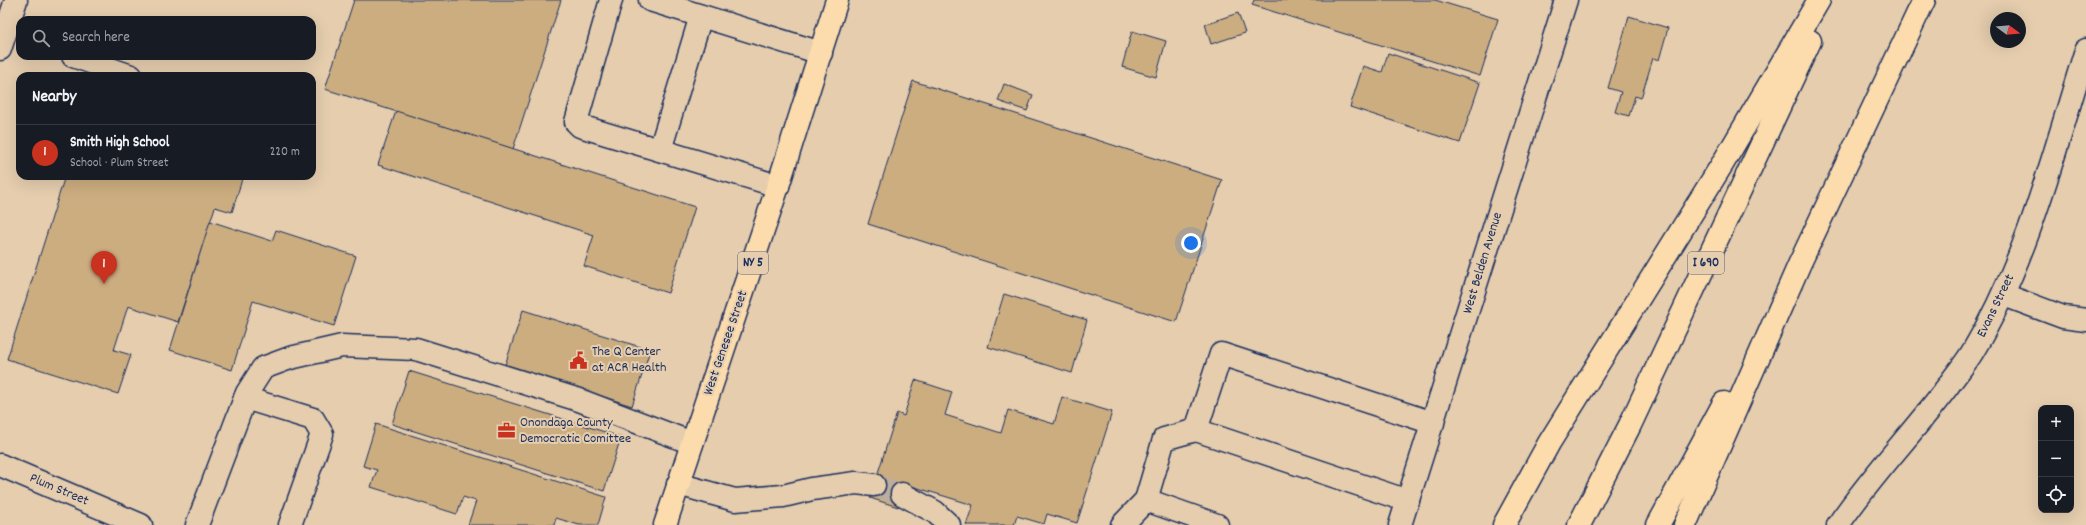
<!DOCTYPE html>
<html lang="en">
<head>
<meta charset="utf-8">
<style>
	body { margin:0; font-family:Dekko,sans-serif; background:#242831; color:#f1f3f6 }
	.controls { position:absolute; right:12px; bottom:12px; display:grid; overflow:hidden; border-radius:8px; box-shadow:0 4px 16px #0002 }
	.controls button { width:36px; height:36px; display:grid; place-items:center; padding:0; border:0; border-bottom:1px solid #363941; background:#171b24; color:#f1f3f6; font:20px sans-serif }
	.compass { position:absolute; left:1990px; top:12px; width:36px; height:36px; border-radius:50%; background:#171b24; box-shadow:0 4px 16px #0002; rotate:106deg }
	.you { position:absolute; left:1191px; top:243px; width:14px; height:14px; margin:-10px; border:3px solid #fff; border-radius:50%; background:#1a73e8; box-shadow:0 0 0 6px #1a73e833 }
	.badge { display:grid; place-items:center; width:26px; height:26px; border-radius:50%; background:#c8321e; color:#fff; font-size:13px; font-weight:700 }
	.pin { position:absolute; translate:-50% -33px; filter:drop-shadow(0 1px 2px #0008) }
	.pin::after { content:''; position:absolute; top:21px; width:14px; height:12px; background:inherit; clip-path:polygon(0 0,100% 0,50% 100%) }
	.list { margin:0; padding:0; list-style:none }
	h2 { display:flex; justify-content:space-between; align-items:center; height:52px; margin:0; padding:0 16px; font-size:17px }
	h2 small { font-size:13px; font-weight:400; color:#9ea1a6 }
	.list li { display:grid; grid-template-columns:26px 1fr auto; gap:12px; align-items:center; box-sizing:border-box; height:56px; padding:0 16px; border-top:1px solid #363941 }
	.list b { display:block; font-size:15px; white-space:nowrap }
	.list p { margin:0; font-size:13px; white-space:nowrap; color:#9ea1a6 }
	.list em { font-size:13px; font-style:normal; color:#9ea1a6 }
	.icon { flex:none; width:22px; height:22px; fill:none; stroke:currentColor; stroke-width:2; stroke-linecap:round; stroke-linejoin:round }
	.map { position:relative; flex:none; width:2086px; height:525px; overflow:hidden }
	.search { position:absolute; background:#171b24; box-shadow:0 4px 16px #0002; left:16px; top:16px; width:300px; height:44px; display:flex; align-items:center; gap:10px; box-sizing:border-box; padding:0 14px; border-radius:12px; color:#9ea1a6; font-size:15px }
	.panel { position:absolute; background:#171b24; box-shadow:0 4px 16px #0002; left:16px; top:72px; width:300px; height:108px; border-radius:12px }
	.map>svg:first-child { display:block }
	.building { fill:#ccad80; stroke:#1b2f5e }
	.lines { fill:none; stroke-linecap:round; stroke-linejoin:round }
	.minor-tunnel { stroke:#bdad9e; stroke-width:22; stroke-dasharray:22 11; stroke-linecap:butt }
	.minor-casing { stroke:#1b2f5e; stroke-width:25 }
	.major-casing { stroke:#1b2f5e; stroke-width:25 }
	.highway-casing { stroke:#1b2f5e; stroke-width:25 }
	.minor { stroke:#e5cdae; stroke-width:22 }
	.major { stroke:#fcdcac; stroke-width:22 }
	.highway { stroke:#fcdcac; stroke-width:22 }
	.labels { text-anchor:middle; dominant-baseline:central; stroke-width:4; stroke-linejoin:round; paint-order:stroke }
	.shield { fill:#e5cdae; stroke:#585e76; stroke-width:1 }
	.shield-label { font-size:13px; font-weight:bold; fill:#1b2f5e }
	.street-label { font-size:14px; fill:#1b2f5e; stroke:#e5cdae }
	.poi-label { font-size:14px; fill:#1b2f5e; stroke:#e5cdae; text-anchor:start }
</style>
</head>
<body>
<div class="map">
<svg width="2086" height="525" viewBox="0 0 2086 525">
	<rect width="100%" height="100%" fill="#e5cdae"/>
	<filter id="ink" filterUnits="userSpaceOnUse"><feTurbulence type="fractalNoise" baseFrequency=".025" numOctaves="2"/><feDisplacementMap in="SourceGraphic" scale="8" xChannelSelector="R" yChannelSelector="G"/><feConvolveMatrix kernelMatrix="1 2 1 2 8 2 1 2 1" color-interpolation-filters="sRGB"/></filter>
	<g filter="url(#ink)">
		<g class="building">
			<path d="M354,0H561L513,149L325,89Z"/>
			<path d="M1254,0H1435L1498,19L1480,76L1252,5Z"/>
			<path d="M1238,13L1245,33L1211,44L1205,24Z"/>
			<path d="M1629,16L1668,28L1659,60L1653,58L1641,98L1635,96L1629,116L1615,112L1621,92L1608,88Z"/>
			<path d="M1132,31L1166,41L1156,77L1122,67Z"/>
			<path d="M1388,53L1480,83L1460,143L1350,107L1363,66L1382,72Z"/>
			<path d="M913,81L1222,180L1176,322L868,224Z"/>
			<path d="M1004,84L1033,95L1027,111L998,101Z"/>
			<path d="M396,111L695,207L668,293L584,266L594,235L378,165Z"/>
			<path d="M65,176H243L232,212L215,207L178,322L128,306L114,350L131,355L118,394L7,359Z"/>
			<path d="M210,221L272,241L276,230L356,256L334,326L253,301L232,370L170,350Z"/>
			<path d="M1004,294L1087,320L1072,373L988,347Z"/>
			<path d="M523,310L650,350L632,406L505,365Z"/>
			<path d="M409,371L621,437L604,491L392,424Z"/>
			<path d="M915,380L952,392L945,415L1001,433L1008,410L1054,424L1062,397L1112,412L1077,523L1047,514L1044,524L1017,516L1014,525H966L973,505L905,484L898,507L870,498L897,413L904,416Z"/>
			<path d="M376,424L606,497L598,525H579L556,518L554,525H468L476,501L463,497L457,514L371,487L377,470L363,466Z"/>
		</g>
		<g class="lines">
			<path class="minor-tunnel" d="M874,485L902,494"/>
			<defs>
				<g id="minor">
					<path d="M611,0L576,122L580,126L778,186"/>
					<path d="M650,0L821,53"/>
					<path d="M0,49L16,0"/>
					<path d="M73,56L131,76"/>
					<path d="M660,150L701,16"/>
					<path d="M2004,295L2063,317L2086,320"/>
					<path d="M245,398L313,419L322,434L290,525"/>
					<path d="M1196,430L1408,501"/>
					<path d="M0,465L141,525"/>
					<path d="M678,484L735,500L783,496L812,489L856,483L874,485"/>
					<path d="M902,494L935,512L949,525"/>
					<path d="M197,525L247,393L263,368L290,358L342,346L416,349L579,400L692,443"/>
					<path d="M1122,525L1146,500"/>
					<path d="M1217,525L1146,500L1164,439L1196,430L1221,354L1433,423"/>
					<path d="M1400,525L1566,0"/>
					<path d="M1838,525C1871,476 1913,433 1948,386C1956,374 1966,363 1973,351C2028,259 2054,152 2086,50"/>
				</g>
				<path id="major" d="M665,525L778,186L837,0"/>
				<g id="highway">
					<path d="M1504,525L1549,443L1723,163L1819,0"/>
					<path d="M1579,525L1630,425L1810,41"/>
					<path d="M1658,525L1724,403"/>
					<path d="M1685,525L1799,265L1924,0"/>
				</g>
			</defs>
			<use href="#minor" class="minor-casing"/>
			<use href="#major" class="major-casing"/>
			<use href="#highway" class="highway-casing"/>
			<use href="#minor" class="minor"/>
			<use href="#major" class="major"/>
			<use href="#highway" class="highway"/>
		</g>
	</g>
	<defs>
		<symbol id="civic-bare" viewBox="-9 -9 18 18"><path d="M-.6-6.5H3V-4.5H.6V-3L4-1V1h2V6H-6V1h2V-1L-.6-3ZM-1.2 2.5V6h2.4V2.5Z" fill="#c8321e" stroke="#e5cdae" stroke-width="2.5" paint-order="stroke"/></symbol>
		<symbol id="office-bare" viewBox="-9 -9 18 18"><path d="M-6-3h4V-5.5h4V-3h4V5H-6ZM-1-4.5V-3h2v-1.5ZM-6 0V1H6V0Z" fill="#c8321e" stroke="#e5cdae" stroke-width="2.5" paint-order="stroke"/></symbol>
	</defs>
	<g fill-rule="evenodd">
		<use href="#civic-bare" x="566" y="348" width="25" height="25"/>
		<use href="#office-bare" x="494" y="418" width="25" height="25"/>
	</g>
	<g class="labels">
		<g class="shield">
			<rect x="738" y="252" width="30" height="22" rx="3"/>
			<rect x="1688" y="252" width="36" height="22" rx="3"/>
		</g>
		<g class="shield-label">
			<text x="753" y="263">NY 5</text>
			<text x="1706" y="263">I 690</text>
		</g>
		<g class="street-label">
			<text transform="translate(1483 263) rotate(-73)">West Belden Avenue</text>
			<text transform="translate(1996 306) rotate(-64)">Evans Street</text>
			<text transform="translate(726 343) rotate(-71)">West Genesee Street</text>
			<text transform="translate(59 490) rotate(23)">Plum Street</text>
		</g>
		<g class="poi-label">
			<text x="592" y="352">The Q Center<tspan x="592" dy="16">at ACR Health</tspan></text>
			<text x="520" y="423">Onondaga County<tspan x="520" dy="16">Democratic Comittee</tspan></text>
		</g>
	</g>
</svg>
<div class="controls">
<button>+</button>
<button>−</button>
<button><svg class="icon" aria-label="locate" viewBox="0 0 24 24"><circle cx="12" cy="12" r="6"/><path d="M12 2v4M12 18v4M2 12h4M18 12h4"/></svg></button>
</div>
<svg class="compass" viewBox="-18 -18 36 36"><path d="M0-13l5 13h-10z" fill="#e53935"/><path d="M0 13l5-13h-10z" fill="#9ea1a6"/></svg>
<div class="you"></div>
<div class="pin badge" style="left:104px;top:284px">1</div>
<div class="search"><svg class="icon" aria-label="search" viewBox="0 0 24 24"><circle cx="10" cy="10" r="6"/><path d="M15 15l6 6"/></svg>Search here</div>
<section class="panel">
<h2>Nearby<small></small></h2>
<ul class="list">
<li><span class="badge">1</span><div><b>Smith High School</b><p>School · Plum Street</p></div><em>220 m</em></li>
</ul>
</section>
</div>
</body>
</html>
